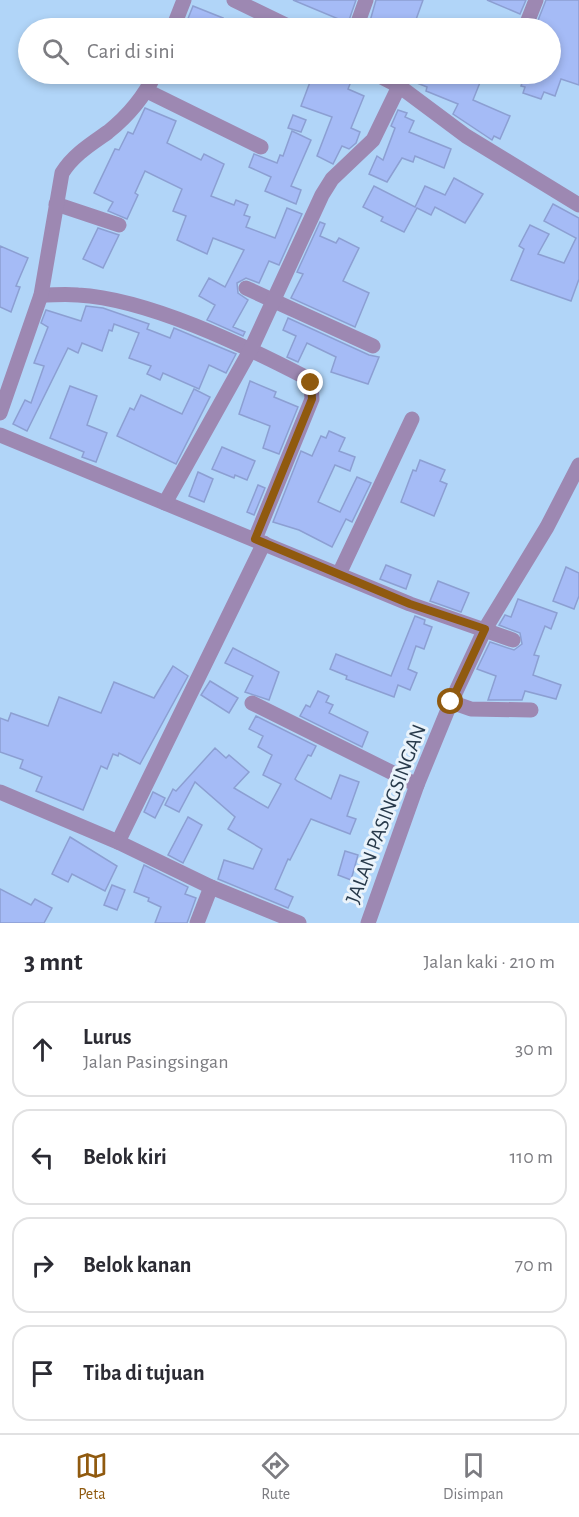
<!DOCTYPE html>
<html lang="id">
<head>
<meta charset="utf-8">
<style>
	body { margin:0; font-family:"Alegreya Sans",sans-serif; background:#f2f2f3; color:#2b2b33 }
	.stop { position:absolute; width:18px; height:18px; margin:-14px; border:4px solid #905a0f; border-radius:50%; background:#fff }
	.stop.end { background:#905a0f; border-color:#fff; box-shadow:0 2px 6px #0008 }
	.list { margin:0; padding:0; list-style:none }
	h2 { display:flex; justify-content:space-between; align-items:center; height:78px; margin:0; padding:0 24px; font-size:26px }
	h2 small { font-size:20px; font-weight:400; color:#7c7c81 }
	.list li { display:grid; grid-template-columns:39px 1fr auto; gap:18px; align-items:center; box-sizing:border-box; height:96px; margin:0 12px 12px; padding:0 12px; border:2px solid #e1e1e2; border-radius:18px }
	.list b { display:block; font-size:22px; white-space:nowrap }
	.list p { margin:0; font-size:20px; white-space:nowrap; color:#7c7c81 }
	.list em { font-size:20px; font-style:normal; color:#7c7c81 }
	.icon { flex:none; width:33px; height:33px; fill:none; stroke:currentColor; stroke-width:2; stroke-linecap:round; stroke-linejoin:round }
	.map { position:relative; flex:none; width:579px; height:923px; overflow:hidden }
	.search { position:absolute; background:#fff; box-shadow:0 3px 9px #0003; left:18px; right:18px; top:18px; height:66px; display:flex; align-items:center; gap:15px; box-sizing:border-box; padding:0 21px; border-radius:33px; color:#7c7c81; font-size:22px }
	.sheet { height:510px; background:#fff }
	nav { display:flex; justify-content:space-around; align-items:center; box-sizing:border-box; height:84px; border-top:2px solid #e1e1e2; background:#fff; font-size:16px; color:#7c7c81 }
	nav a { display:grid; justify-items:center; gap:3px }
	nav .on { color:#905a0f }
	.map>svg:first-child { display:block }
	.building { fill:#a5bbf6; stroke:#8c9fd2; stroke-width:1.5 }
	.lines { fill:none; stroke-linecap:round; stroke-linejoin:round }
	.minor { stroke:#9d88b2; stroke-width:15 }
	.route { stroke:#905a0f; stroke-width:8 }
	.labels { text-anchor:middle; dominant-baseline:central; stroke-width:6; stroke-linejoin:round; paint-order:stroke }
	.street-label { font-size:21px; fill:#283a4b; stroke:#eaf3fb }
</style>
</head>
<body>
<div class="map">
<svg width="579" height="923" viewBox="0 0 579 923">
	<rect width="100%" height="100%" fill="#b1d5f8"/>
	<g class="building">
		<path d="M293,0H356L348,23Z"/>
		<path d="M376,0H423L413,28H368Z"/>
		<path d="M487,0H526L520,14Z"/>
		<path d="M546,0H579V85L561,79L555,96L544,92L541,99L523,93L525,87L521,86L525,74H550L560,47L550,43V28H535Z"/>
		<path d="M193,6L223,18L218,28H206L187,21Z"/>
		<path d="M313,74H354L348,89L364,96L351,128L360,132L356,143L349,149L342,146L333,164L317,156L332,117L301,106Z"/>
		<path d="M415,74H467L481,80L473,100L510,116L500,139L494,136L492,140L453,114L458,104L426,91L427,87L412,81Z"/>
		<path d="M145,108L176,121L167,143L201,160L204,154L224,164L211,196L234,205L236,200L248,205L244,215L250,217L246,227L275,238L287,208L302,214L279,265L269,261L259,283L246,278L237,283L238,293L248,300L233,327L245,332L243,336L207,320L215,305L199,296L209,278L225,287L244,250L213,238L207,254L177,240L186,216L173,211L182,189L145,171L135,193L138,195L127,219L108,211L113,202L94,193L115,149L119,150L128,132L133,134Z"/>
		<path d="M398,110L407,113L405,117L414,121L409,132L451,149L444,168L415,156L413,162L402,158L387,182L369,174L377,156L383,160L395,128L391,126Z"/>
		<path d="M293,115L306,120L301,132L288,128Z"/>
		<path d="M292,131L311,140L291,186L301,190L296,204L265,191L271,177L249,167L254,154L277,163L280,155L283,156Z"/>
		<path d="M454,178L483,194L465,223L435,207L431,215L417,208L404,232L381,221L383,217L363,207L374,186L415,207L425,186L445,195Z"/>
		<path d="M553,204L579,218V279L571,301L511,280L524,249L519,246L530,225L549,234L538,254L564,263L576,238L544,221Z"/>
		<path d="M320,222L325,224L320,236L336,243L339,238L359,248L343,281L369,293L355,327L291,298L303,274L297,272Z"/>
		<path d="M98,228L119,235L103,268L83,259Z"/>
		<path d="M0,246L28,258L16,286L20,287L11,312L0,307Z"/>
		<path d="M86,306L103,308L149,324L147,329L170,338L174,328L236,354L226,373L209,365L199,389L163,373L160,380L147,374L151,366L129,358L139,333L114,324L112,331L109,330L102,351L82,343L78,353L68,348L27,431L13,424L25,400L31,403L44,366L34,363L48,327L41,323L46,310L81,321Z"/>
		<path d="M288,318L369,355L379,357L368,384L331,372L336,357L307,343L298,362L287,357L296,336L283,330Z"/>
		<path d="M250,381L276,392L274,397L298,407L279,454L263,448L270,426L239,414Z"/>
		<path d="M70,386L97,396L87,425L107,433L96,462L82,457L84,452L50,438Z"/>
		<path d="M194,389L210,397L176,464L117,436L130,408L134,410L141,395L182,414Z"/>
		<path d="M329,431L345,438L339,451L355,457L350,471L335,465L318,502L340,512L357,477L371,483L352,522L346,519L332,547L299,530L273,522L301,451L312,456L321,436L326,438Z"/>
		<path d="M222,447L255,461L247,480L235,475L234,478L212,469Z"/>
		<path d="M420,460L445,470L440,481L447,484L434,516L401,502L413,470L416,471Z"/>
		<path d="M198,472L213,479L204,502L189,496Z"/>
		<path d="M258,485L265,488L254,515L247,512Z"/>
		<path d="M386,565L411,575L406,589L380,579Z"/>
		<path d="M566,567L579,573V596L574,609L553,601Z"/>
		<path d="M438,581L469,593L461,612L430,601Z"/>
		<path d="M518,599L557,613L551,629L545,626L534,655L539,656L533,675L561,685L556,699L525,691L522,700H488L496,676L477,669L490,642L514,650L522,644L520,633L499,625L505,615L511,617Z"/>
		<path d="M415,616L425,620L424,624L432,627L424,649L416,646L408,669L417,673L410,690L398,685L394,697L346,679L347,676L330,669L336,654L391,676Z"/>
		<path d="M233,648L279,672L269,700L245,692L253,676L225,663Z"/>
		<path d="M173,666L188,676L140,764L119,753L118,756L113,754L107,769L101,766L83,810L36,791L42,777L20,768L23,760L0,752V718L8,721L11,713L48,726L59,697L101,713L114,682L154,698Z"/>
		<path d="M210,681L238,698L229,713L201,695Z"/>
		<path d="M318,691L329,696L326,702L333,705L329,713L368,732L362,747L300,716L306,705L310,707Z"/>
		<path d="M256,716L316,746L311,756L308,755L295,779L297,781L331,799L340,775L359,782L347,816L356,819L350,834L311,819L290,860L288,859L275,889L293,897L288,908L218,879L224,860L253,869L262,849L228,829L235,817L195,782L179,812L165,805L173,789L176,791L215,748L226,758L229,755L249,772L234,788L268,808L281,784L263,775L272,755L258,747L263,736L249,729Z"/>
		<path d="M153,792L165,798L155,818L144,812Z"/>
		<path d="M188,817L202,825L183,863L168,855Z"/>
		<path d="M70,837L117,866L105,891L72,874L68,882L52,874Z"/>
		<path d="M345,851L358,855L351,880L338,875Z"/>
		<path d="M144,865L188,887L185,894L196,898L187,923H155L161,907L148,901L149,898L134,892Z"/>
		<path d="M112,885L125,890L117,910L104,905Z"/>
		<path d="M0,889L31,905L35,899L52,908L44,923H0Z"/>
	</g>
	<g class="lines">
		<g class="minor">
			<path d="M234,0L292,28"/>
			<path d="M173,28L184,0"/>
			<path d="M356,28L366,0"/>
			<path d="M525,28L536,0"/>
			<path d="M376,74L399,86L466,136L579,205"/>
			<path d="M147,91L261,147"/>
			<path d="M56,204L119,225"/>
			<path d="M246,288L373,346"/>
			<path d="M41,295C54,295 66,294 78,295C148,299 243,345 305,377L311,383L312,399L255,539"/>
			<path d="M0,413L41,295L62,173C73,155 91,144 108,132C128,116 144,97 155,74"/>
			<path d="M0,435L410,604L513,640"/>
			<path d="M165,503L251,349L322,195L332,179L373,140L405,74"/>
			<path d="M339,574L412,419"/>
			<path d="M451,702L471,709L531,710"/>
			<path d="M252,703L417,785"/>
			<path d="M0,792L118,842L264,543"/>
			<path d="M118,842L211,887L299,923"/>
			<path d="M197,923L211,887"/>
			<path d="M368,923L417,785L451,702L485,629L547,527L579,465"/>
		</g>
	</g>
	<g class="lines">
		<path class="route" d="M311,383L312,399L255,539L410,604L485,629L451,702"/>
	</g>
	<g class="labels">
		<g class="street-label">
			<text transform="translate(386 814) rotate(-69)">JALAN PASINGSINGAN</text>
		</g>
	</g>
</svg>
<div class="stop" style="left:451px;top:702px"></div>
<div class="stop end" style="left:311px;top:383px"></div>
<div class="search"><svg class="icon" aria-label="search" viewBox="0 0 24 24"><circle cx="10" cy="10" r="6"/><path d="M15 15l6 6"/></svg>Cari di sini</div>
</div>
<section class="sheet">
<h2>3 mnt<small>Jalan kaki · 210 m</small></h2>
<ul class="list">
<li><svg class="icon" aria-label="ahead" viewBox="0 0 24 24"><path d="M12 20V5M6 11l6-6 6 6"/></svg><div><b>Lurus</b><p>Jalan Pasingsingan</p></div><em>30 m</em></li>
<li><svg class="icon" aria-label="left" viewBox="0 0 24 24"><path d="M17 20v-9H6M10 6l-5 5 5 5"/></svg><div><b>Belok kiri</b></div><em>110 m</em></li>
<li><svg class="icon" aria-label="right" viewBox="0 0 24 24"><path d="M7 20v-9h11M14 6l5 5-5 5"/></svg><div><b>Belok kanan</b></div><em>70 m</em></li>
<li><svg class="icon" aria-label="arrive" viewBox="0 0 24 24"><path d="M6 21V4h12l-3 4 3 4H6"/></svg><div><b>Tiba di tujuan</b></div></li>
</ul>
</section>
<nav>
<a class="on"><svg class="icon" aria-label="map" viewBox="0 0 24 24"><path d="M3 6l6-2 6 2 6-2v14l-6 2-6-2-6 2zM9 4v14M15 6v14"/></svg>Peta</a>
<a><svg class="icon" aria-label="directions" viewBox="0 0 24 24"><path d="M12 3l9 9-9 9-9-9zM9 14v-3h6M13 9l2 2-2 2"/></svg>Rute</a>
<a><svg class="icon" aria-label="saved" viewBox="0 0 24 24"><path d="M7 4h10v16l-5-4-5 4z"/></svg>Disimpan</a>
</nav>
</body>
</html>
